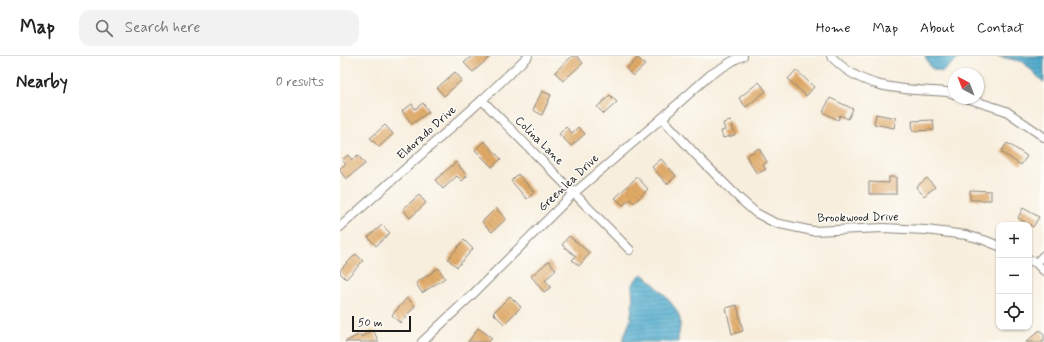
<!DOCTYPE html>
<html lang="en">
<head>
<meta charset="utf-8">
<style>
	body { margin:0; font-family:Mynerve,sans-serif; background:#f2f2f2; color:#222 }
	.controls { position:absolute; right:12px; bottom:12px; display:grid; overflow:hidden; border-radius:8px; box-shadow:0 1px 3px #0004 }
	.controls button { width:36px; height:36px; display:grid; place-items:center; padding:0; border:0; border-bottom:1px solid #e0e0e0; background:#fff; color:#222; font:20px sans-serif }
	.compass { position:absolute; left:608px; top:12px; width:36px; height:36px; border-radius:50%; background:#fff; box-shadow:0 1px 3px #0004; rotate:318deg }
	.scale { position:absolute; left:12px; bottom:10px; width:59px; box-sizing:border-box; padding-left:4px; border:2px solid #1c1c1c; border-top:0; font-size:11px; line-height:14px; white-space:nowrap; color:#1c1c1c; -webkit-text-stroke:3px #fdfcf7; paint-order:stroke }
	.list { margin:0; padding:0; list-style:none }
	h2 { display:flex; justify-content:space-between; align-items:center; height:52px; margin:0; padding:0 16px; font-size:17px }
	h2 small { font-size:13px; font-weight:400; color:#767676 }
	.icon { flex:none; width:22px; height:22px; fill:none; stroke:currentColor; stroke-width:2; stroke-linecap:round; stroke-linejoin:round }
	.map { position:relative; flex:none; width:704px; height:286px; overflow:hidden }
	header { display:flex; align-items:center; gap:24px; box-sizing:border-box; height:56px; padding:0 20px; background:#fff; border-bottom:1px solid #e0e0e0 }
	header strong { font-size:19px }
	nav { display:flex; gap:22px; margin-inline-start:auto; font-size:14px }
	.search { width:280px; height:36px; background:#f2f2f2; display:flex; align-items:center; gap:10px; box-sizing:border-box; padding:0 14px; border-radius:12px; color:#767676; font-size:15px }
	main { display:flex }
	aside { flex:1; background:#fff }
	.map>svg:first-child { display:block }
	.water { fill:url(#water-rules); stroke:#366474 }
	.building { fill:url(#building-back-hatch) }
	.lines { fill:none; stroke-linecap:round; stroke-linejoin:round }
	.minor-casing { stroke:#8a857c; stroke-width:10 }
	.minor { stroke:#fff; stroke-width:8 }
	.labels { text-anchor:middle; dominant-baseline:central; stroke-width:3; stroke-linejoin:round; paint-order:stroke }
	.street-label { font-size:12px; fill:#1c1c1c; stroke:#fdfcf7 }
</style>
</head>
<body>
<header>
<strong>Map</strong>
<div class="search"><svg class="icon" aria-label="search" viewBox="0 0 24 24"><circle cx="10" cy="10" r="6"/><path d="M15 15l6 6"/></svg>Search here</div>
<nav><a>Home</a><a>Map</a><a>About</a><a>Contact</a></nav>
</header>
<main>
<aside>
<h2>Nearby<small>0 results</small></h2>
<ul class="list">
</ul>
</aside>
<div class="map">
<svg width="704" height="286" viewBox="0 0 704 286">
	<defs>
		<pattern id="water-rules" width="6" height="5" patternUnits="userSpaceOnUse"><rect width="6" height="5" fill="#4fabcd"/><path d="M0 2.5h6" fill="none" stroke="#418aa6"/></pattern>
		<pattern id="building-back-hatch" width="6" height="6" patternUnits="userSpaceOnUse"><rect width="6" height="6" fill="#e1aa66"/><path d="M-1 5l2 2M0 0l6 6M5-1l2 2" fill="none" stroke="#c09258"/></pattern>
	</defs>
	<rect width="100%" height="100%" fill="#fdfcf7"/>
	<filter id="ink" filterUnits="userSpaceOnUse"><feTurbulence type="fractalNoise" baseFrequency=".025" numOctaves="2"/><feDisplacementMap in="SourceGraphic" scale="8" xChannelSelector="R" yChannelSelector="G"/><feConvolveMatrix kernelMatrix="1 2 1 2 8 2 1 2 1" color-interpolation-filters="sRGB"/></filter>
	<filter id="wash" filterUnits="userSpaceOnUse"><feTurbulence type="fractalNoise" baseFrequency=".012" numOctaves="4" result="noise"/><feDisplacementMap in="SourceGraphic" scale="16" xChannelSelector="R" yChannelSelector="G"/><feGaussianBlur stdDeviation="0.9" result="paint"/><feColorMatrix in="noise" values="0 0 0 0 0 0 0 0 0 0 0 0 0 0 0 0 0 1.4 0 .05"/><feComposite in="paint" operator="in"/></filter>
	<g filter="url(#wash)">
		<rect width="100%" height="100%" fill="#f8eedd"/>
		<g class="water">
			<path d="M585,0H621L602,16L591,12Z"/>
			<path d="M657,0H704V27L683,6Z"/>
			<path d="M302,218L308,222C317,232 339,251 340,264C341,271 338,278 338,286H282L290,265L293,245L292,231L296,223Z"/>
		</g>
		<g id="blocks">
			<g class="building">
				<path d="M132,0H151L133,16L124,7Z"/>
				<path d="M232,0H237L243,7L223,25L215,16Z"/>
				<path d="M298,2L305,9L293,20L286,13Z"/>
				<path d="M456,14L474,31L466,40L448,23Z"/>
				<path d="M115,16L122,24L104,40L97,32Z"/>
				<path d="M419,26L426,35L406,51L399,42Z"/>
				<path d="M202,35L211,39L202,59L193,54Z"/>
				<path d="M270,39L277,46L264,58L257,51Z"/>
				<path d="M490,42L513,53L508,63L500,59L498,64L483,56Z"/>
				<path d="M83,47L89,56L72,68L62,55L72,48L75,53Z"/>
				<path d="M536,58L556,62L554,72L534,68Z"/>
				<path d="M593,64L594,74L573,75L572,65Z"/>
				<path d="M391,65L395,79L383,82L381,75L385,74L383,67Z"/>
				<path d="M45,69L53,78L39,91L30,82Z"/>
				<path d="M226,71L232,77L238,71L245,78L231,90L219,78Z"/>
				<path d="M144,85L161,103L152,111L135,94Z"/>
				<path d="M667,87L687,100L681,109L661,96Z"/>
				<path d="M419,92L427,106L423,109L426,113L417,118L406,100Z"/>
				<path d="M8,99L12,104L18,99L25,108L6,123L0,115V112L6,108L2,104Z"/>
				<path d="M321,103L336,120L327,128L312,111Z"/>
				<path d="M116,106L127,120L122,125L117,120L103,133L95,124Z"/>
				<path d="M178,118L194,136L187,143L171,125Z"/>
				<path d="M297,121L308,133L294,147L290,143L283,149L275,142Z"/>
				<path d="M549,121H556V138H529V126L549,127Z"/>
				<path d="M587,122L595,131L584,140L576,131Z"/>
				<path d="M630,134L651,135V144H630Z"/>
				<path d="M79,139L86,147L70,162L63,153Z"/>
				<path d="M156,152L166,163L152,176L142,166Z"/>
				<path d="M683,152L699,161L693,171L678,162Z"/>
				<path d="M42,169L50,177L36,190L28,181Z"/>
				<path d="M229,180L250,197L239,210L232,204L236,200L222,189Z"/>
				<path d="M124,184L133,193L117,211L108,203Z"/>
				<path d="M16,198L23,205L6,223L0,217V214Z"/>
				<path d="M209,205L216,214L205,224L211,231L204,236L191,220Z"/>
				<path d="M98,212L105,222L82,237L76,227Z"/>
				<path d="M170,240L181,251L164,268L153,257Z"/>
				<path d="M67,242L75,250L60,267L52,259Z"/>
				<path d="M397,249L403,275L392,278L386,252Z"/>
				<path d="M138,272L152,282L149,286H128Z"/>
				<path d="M33,274L39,286H5L20,278L21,281Z"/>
				<path d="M700,274L704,279V286H686Z"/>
			</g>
		</g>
	</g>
	<g filter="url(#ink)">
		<use href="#blocks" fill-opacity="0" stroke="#8a857c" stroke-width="1"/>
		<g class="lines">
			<defs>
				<g id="minor">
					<path d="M491,0C523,35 563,33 607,36L614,38"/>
					<path d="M626,42L666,55L704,81"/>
					<path d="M142,44L290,194"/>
					<path d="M322,62L357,100L400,143L416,157L435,167L473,175L543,172L586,174L626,179L644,184L659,190"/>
					<path d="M0,171L142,44L188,0"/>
					<path d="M689,204L696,207L704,215"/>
					<path d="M696,207L704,199"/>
					<path d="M82,286L132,239L234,137L322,62L370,19L396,3L403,0"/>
				</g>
			</defs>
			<use href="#minor" class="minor-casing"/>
			<use href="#minor" class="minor"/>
		</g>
	</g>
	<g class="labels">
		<g class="street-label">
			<text transform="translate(87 77) rotate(-42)">Eldorado Drive</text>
			<text transform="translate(199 85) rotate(45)">Colina Lane</text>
			<text transform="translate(229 127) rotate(-43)">Greenlea Drive</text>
			<text transform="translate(518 162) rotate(-1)">Brookwood Drive</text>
		</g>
	</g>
</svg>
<div class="controls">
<button>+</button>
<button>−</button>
<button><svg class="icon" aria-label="locate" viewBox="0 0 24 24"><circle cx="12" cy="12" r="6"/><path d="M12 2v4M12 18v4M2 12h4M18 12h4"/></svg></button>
</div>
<svg class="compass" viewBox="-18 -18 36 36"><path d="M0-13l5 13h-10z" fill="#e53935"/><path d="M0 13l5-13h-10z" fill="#767676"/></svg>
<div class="scale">50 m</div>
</div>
</main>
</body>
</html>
